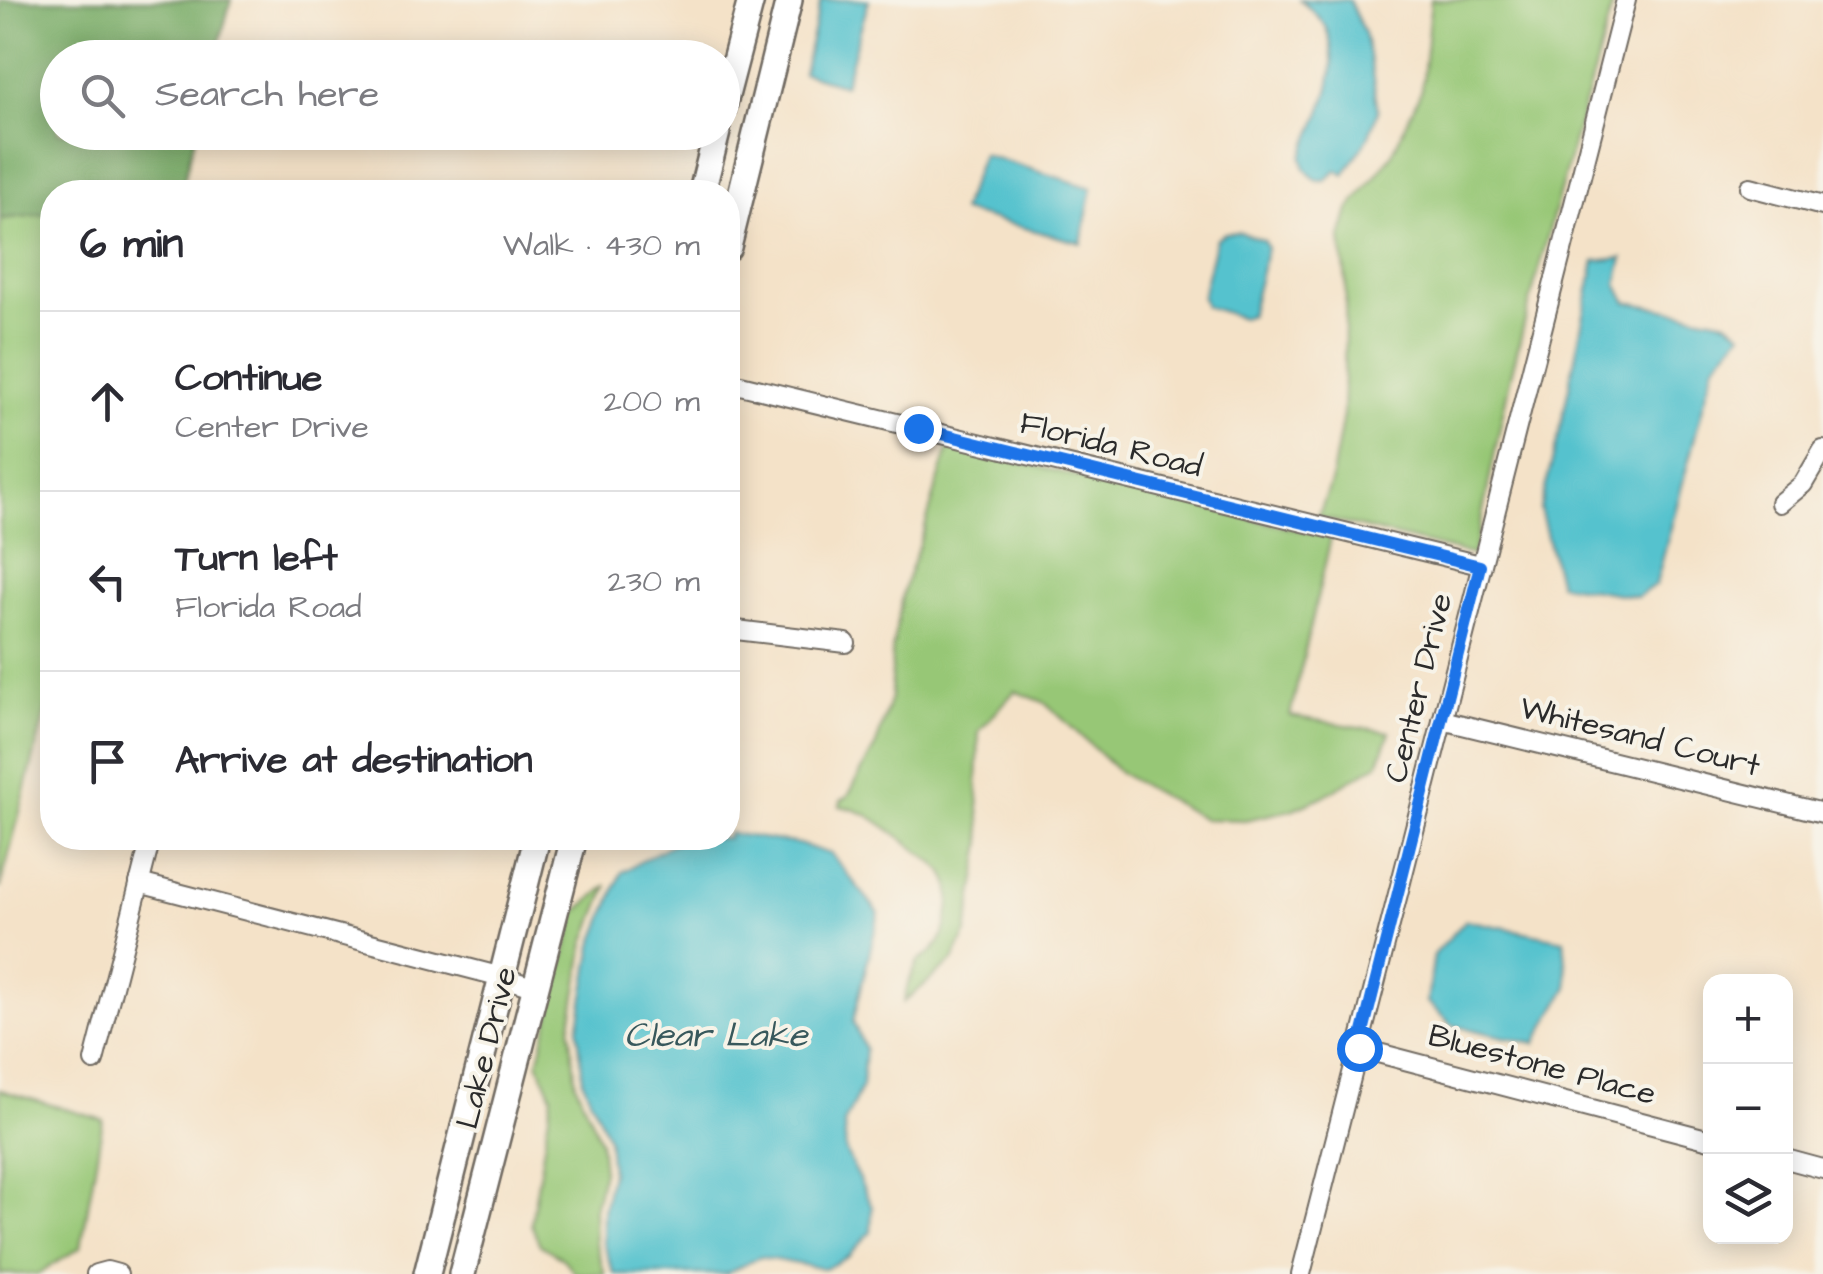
<!DOCTYPE html>
<html lang="en">
<head>
<meta charset="utf-8">
<style>
	body { margin:0; font-family:"Architects Daughter",sans-serif; background:#f7f7f7; color:#2b2b33 }
	.controls { position:absolute; right:30px; bottom:30px; display:grid; overflow:hidden; border-radius:20px; box-shadow:0 5px 25px #0003 }
	.controls button { width:90px; height:90px; display:grid; place-items:center; padding:0; border:0; border-bottom:2px solid #e1e1e2; background:#fff; color:#2b2b33; font:50px sans-serif }
	.stop { position:absolute; width:30px; height:30px; margin:-22px; border:8px solid #1a73e8; border-radius:50%; background:#fff }
	.stop.end { background:#1a73e8; border-color:#fff; box-shadow:0 2px 10px #0008 }
	.list { margin:0; padding:0; list-style:none }
	h2 { display:flex; justify-content:space-between; align-items:center; height:130px; margin:0; padding:0 40px; font-size:42px }
	h2 small { font-size:32px; font-weight:400; color:#7c7c81 }
	.list li { display:grid; grid-template-columns:65px 1fr auto; gap:30px; align-items:center; box-sizing:border-box; height:180px; padding:0 40px; border-top:2px solid #e1e1e2 }
	.list b { display:block; font-size:38px; white-space:nowrap }
	.list p { margin:0; font-size:32px; white-space:nowrap; color:#7c7c81 }
	.list em { font-size:32px; font-style:normal; color:#7c7c81 }
	.icon { flex:none; width:55px; height:55px; fill:none; stroke:currentColor; stroke-width:2; stroke-linecap:round; stroke-linejoin:round }
	.map { position:relative; flex:none; width:1823px; height:1274px; overflow:hidden }
	.search { position:absolute; background:#fff; box-shadow:0 5px 25px #0003; left:40px; top:40px; width:700px; height:110px; display:flex; align-items:center; gap:25px; box-sizing:border-box; padding:0 35px; border-radius:55px; color:#7c7c81; font-size:38px }
	.panel { position:absolute; background:#fff; box-shadow:0 5px 25px #0003; left:40px; top:180px; width:700px; height:670px; border-radius:40px }
	.map>svg:first-child { display:block }
	.green { fill:#97c776; stroke:#617950; stroke-width:2.5 }
	.forest { fill:#79ac67; stroke:#526c49; stroke-width:2.5 }
	.water { fill:#55c2ce; stroke:#40767c; stroke-width:2.5 }
	.lines { fill:none; stroke-linecap:round; stroke-linejoin:round }
	.street-casing { stroke:#716b62; stroke-width:22 }
	.secondary-casing { stroke:#716b62; stroke-width:30 }
	.street { stroke:#fff; stroke-width:18 }
	.secondary { stroke:#fff; stroke-width:25 }
	.route { stroke:#1a73e8; stroke-width:12 }
	.labels { text-anchor:middle; dominant-baseline:central; stroke-width:8; stroke-linejoin:round; paint-order:stroke }
	.street-label { font-size:32px; fill:#2b2b2b; stroke:#f7f3e8 }
	.water-label { font-size:35px; font-style:italic; fill:#38585c; stroke:#f7f3e8 }
</style>
</head>
<body>
<div class="map">
<svg width="1823" height="1274" viewBox="0 0 1823 1274">
	<rect width="100%" height="100%" fill="#f7f3e8"/>
	<filter id="ink" filterUnits="userSpaceOnUse"><feTurbulence type="fractalNoise" baseFrequency=".01" numOctaves="2"/><feDisplacementMap in="SourceGraphic" scale="20" xChannelSelector="R" yChannelSelector="G"/><feConvolveMatrix kernelMatrix="1 2 1 2 8 2 1 2 1" color-interpolation-filters="sRGB"/></filter>
	<filter id="wash" filterUnits="userSpaceOnUse"><feTurbulence type="fractalNoise" baseFrequency=".0048" numOctaves="4" result="noise"/><feDisplacementMap in="SourceGraphic" scale="40" xChannelSelector="R" yChannelSelector="G"/><feGaussianBlur stdDeviation="2.25" result="paint"/><feColorMatrix in="noise" values="0 0 0 0 0 0 0 0 0 0 0 0 0 0 0 0 0 1.4 0 .05"/><feComposite in="paint" operator="in"/></filter>
	<g filter="url(#wash)">
		<rect width="100%" height="100%" fill="#f4e2c8"/>
		<g class="green">
			<path d="M1431,0H1614C1579,125 1542,249 1511,376C1497,435 1488,495 1473,555L1318,517L1331,483L1343,415L1346,282L1341,238L1349,210L1391,156L1422,89Z"/>
			<path d="M52,207V687L0,889V219L43,214Z"/>
			<path d="M949,445L1331,538L1290,716L1390,732L1378,764L1322,797L1291,810L1245,820L1204,819L1120,773L1046,703L1015,691L979,731L977,785L982,843L967,932L953,961L904,1002L908,984L918,961C934,953 941,943 946,926C950,910 954,887 944,873C939,865 880,822 869,816C860,811 850,808 840,806L841,801L848,796L876,745L891,697L892,650L903,591L924,530Z"/>
			<path d="M608,885L585,943L570,1030L576,1085L600,1140L603,1172L594,1209L595,1243L605,1274H576L562,1258L540,1245L531,1224L552,1096L538,1062L576,912Z"/>
			<path d="M0,1090L103,1120L81,1247L38,1274H0Z"/>
		</g>
		<path class="forest" d="M0,0H231L216,57L58,58V132L196,133L181,192H168L86,178L69,192H52V207L44,214L0,219Z"/>
		<g class="water">
			<path d="M821,0H869L844,85L803,73Z"/>
			<path d="M1300,0H1349L1364,33L1370,59L1378,111L1368,138L1344,175L1337,170L1326,180H1317C1307,173 1303,168 1302,156C1319,117 1343,75 1327,31C1322,18 1310,9 1300,0Z"/>
			<path d="M982,154L1092,188L1081,243L961,211Z"/>
			<path d="M1239,232L1263,240L1267,248L1250,315L1242,318L1205,306L1202,297L1216,239L1225,233Z"/>
			<path d="M1623,258L1617,284L1627,302L1727,321L1742,333L1714,365L1656,584L1637,597L1559,584L1540,509L1560,430L1595,261Z"/>
			<path d="M728,833L799,844L831,854L879,913L853,1022L865,1049L862,1086L844,1124L846,1152L872,1207L871,1231L849,1256L825,1269L760,1257L726,1274H614L603,1244V1211L611,1173L608,1138L583,1082L578,1030L593,945L622,872L672,844L704,838H728Z"/>
			<path d="M1466,920L1564,940L1568,987L1535,1044L1452,1025L1427,1002L1434,955Z"/>
		</g>
	</g>
	<g filter="url(#ink)">
		<g class="lines">
			<defs>
				<g id="street">
					<path d="M1750,187L1823,206"/>
					<path d="M728,382L1480,565"/>
					<path d="M1780,503L1803,484L1823,450"/>
					<path d="M728,629L846,643"/>
					<path d="M1442,720L1823,813"/>
					<path d="M139,883L502,977L535,988"/>
					<path d="M1359,1048L1710,1140"/>
					<path d="M94,1061L151,838"/>
					<path d="M1786,1159L1823,1169"/>
					<path d="M96,1274L107,1271L118,1274"/>
					<path d="M1301,1274L1626,0"/>
				</g>
				<g id="secondary">
					<path d="M722,111L751,0"/>
					<path d="M702,192L717,132"/>
					<path d="M728,247L789,0"/>
					<path d="M427,1274L537,838"/>
					<path d="M462,1274L574,838"/>
				</g>
			</defs>
			<use href="#street" class="street-casing"/>
			<use href="#secondary" class="secondary-casing"/>
			<use href="#street" class="street"/>
			<use href="#secondary" class="secondary"/>
		</g>
	</g>
	<g class="lines" filter="url(#ink)">
		<path class="route" d="M918,428L1480,566L1359,1048"/>
	</g>
	<g class="labels">
		<g class="street-label">
			<text transform="translate(1111 445) rotate(14)">Florida Road</text>
			<text transform="translate(1419 688) rotate(-76)">Center Drive</text>
			<text transform="translate(1640 737) rotate(14)">Whitesand Court</text>
			<text transform="translate(487 1048) rotate(-76)">Lake Drive</text>
			<text transform="translate(1542 1065) rotate(15)">Bluestone Place</text>
		</g>
		<g class="water-label">
			<text x="716" y="1035">Clear Lake</text>
		</g>
	</g>
</svg>
<div class="controls">
<button>+</button>
<button>−</button>
<button><svg class="icon" aria-label="layers" viewBox="0 0 24 24"><path d="M12 4l9 5-9 5-9-5zM3 14l9 5 9-5"/></svg></button>
</div>
<div class="stop" style="left:1359px;top:1048px"></div>
<div class="stop end" style="left:918px;top:428px"></div>
<div class="search"><svg class="icon" aria-label="search" viewBox="0 0 24 24"><circle cx="10" cy="10" r="6"/><path d="M15 15l6 6"/></svg>Search here</div>
<section class="panel">
<h2>6 min<small>Walk · 430 m</small></h2>
<ul class="list">
<li><svg class="icon" aria-label="ahead" viewBox="0 0 24 24"><path d="M12 20V5M6 11l6-6 6 6"/></svg><div><b>Continue</b><p>Center Drive</p></div><em>200 m</em></li>
<li><svg class="icon" aria-label="left" viewBox="0 0 24 24"><path d="M17 20v-9H6M10 6l-5 5 5 5"/></svg><div><b>Turn left</b><p>Florida Road</p></div><em>230 m</em></li>
<li><svg class="icon" aria-label="arrive" viewBox="0 0 24 24"><path d="M6 21V4h12l-3 4 3 4H6"/></svg><div><b>Arrive at destination</b></div></li>
</ul>
</section>
</div>
</body>
</html>
